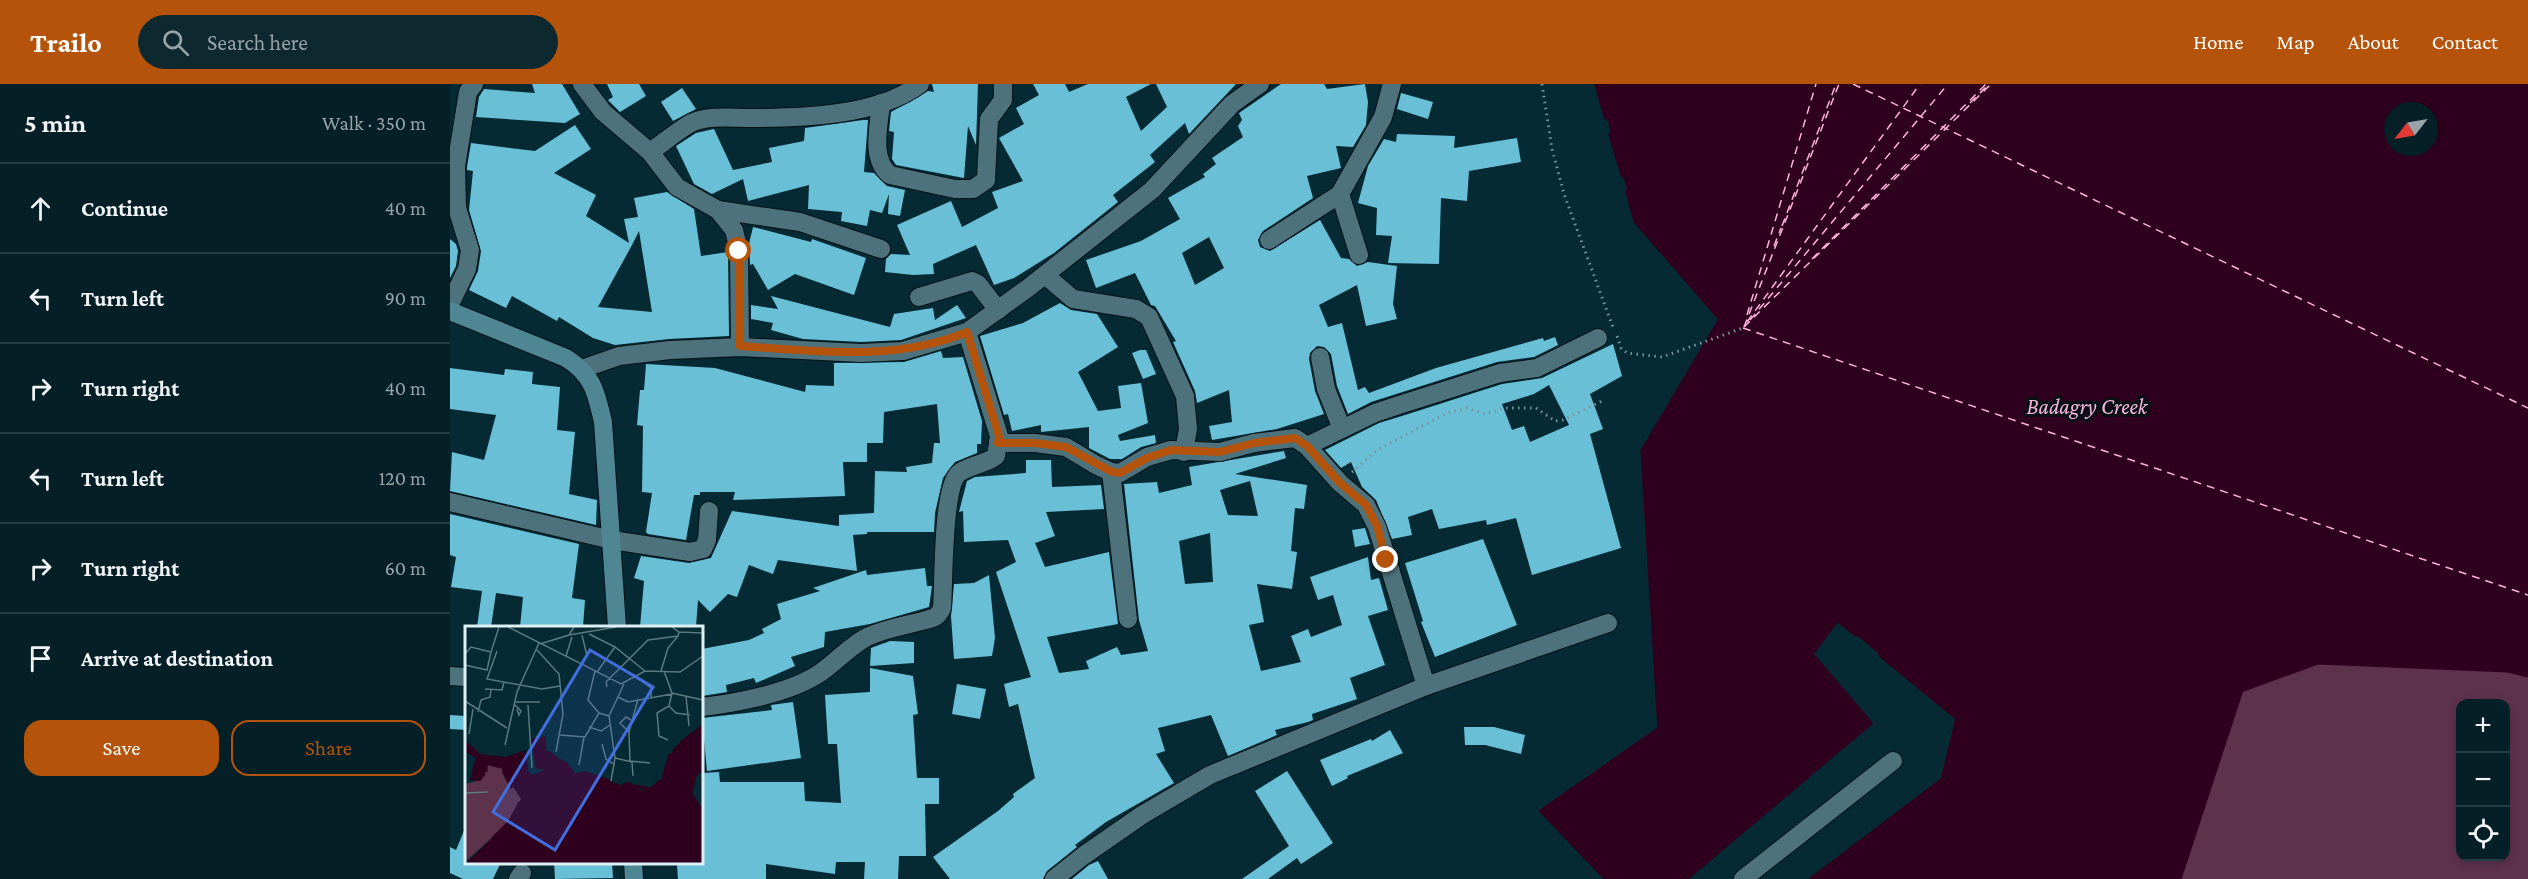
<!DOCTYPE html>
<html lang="en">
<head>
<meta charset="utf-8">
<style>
	body { margin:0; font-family:"Crimson Pro",serif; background:#0d282e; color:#f1f3f6 }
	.controls { position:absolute; right:18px; bottom:18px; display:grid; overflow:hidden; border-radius:12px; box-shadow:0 3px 9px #0003 }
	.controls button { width:54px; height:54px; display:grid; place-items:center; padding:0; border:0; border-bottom:2px solid #253e43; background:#042026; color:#f1f3f6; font:30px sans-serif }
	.compass { position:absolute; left:1934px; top:18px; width:54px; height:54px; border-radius:50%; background:#042026; box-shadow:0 3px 9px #0003; rotate:239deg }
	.stop { position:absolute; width:18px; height:18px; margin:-14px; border:4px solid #b45309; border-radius:50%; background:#fff }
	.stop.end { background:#b45309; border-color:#fff; box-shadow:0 2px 6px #0008 }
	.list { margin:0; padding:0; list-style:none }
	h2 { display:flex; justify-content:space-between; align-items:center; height:78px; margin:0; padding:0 24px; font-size:26px }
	h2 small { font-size:20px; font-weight:400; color:#97a3a7 }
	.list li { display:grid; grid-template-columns:39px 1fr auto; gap:18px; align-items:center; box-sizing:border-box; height:90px; padding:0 24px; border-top:2px solid #253e43 }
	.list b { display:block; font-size:22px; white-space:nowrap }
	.list em { font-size:20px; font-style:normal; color:#97a3a7 }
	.actions { display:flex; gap:12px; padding:18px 24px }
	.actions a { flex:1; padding:14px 0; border:2px solid #b45309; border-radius:18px; text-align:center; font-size:21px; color:#b45309 }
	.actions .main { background:#b45309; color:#fff }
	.icon { flex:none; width:33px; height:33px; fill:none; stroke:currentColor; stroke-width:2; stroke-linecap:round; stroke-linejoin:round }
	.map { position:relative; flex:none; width:2078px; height:795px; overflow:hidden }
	header { display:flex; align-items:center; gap:36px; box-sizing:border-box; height:84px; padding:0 30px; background:#b45309; color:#fff }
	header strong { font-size:28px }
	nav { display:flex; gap:33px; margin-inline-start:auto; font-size:21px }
	.search { width:420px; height:54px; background:#0d282e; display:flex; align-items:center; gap:15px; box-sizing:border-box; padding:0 21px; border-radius:33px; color:#97a3a7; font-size:22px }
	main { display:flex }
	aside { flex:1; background:#042026 }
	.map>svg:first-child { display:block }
	.green { fill:#5d324b; fill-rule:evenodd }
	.water { fill:#2f001e; fill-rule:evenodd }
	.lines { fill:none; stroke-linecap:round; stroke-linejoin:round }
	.stream { stroke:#2f001e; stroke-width:5 }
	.ferry { stroke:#fbb3db; stroke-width:1.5; stroke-dasharray:8 6; stroke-linecap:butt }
	.building { fill:#68bfd6; fill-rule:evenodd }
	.street-casing { stroke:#001218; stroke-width:20 }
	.secondary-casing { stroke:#001218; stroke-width:20 }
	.path { stroke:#79949b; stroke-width:3; stroke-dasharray:1.5 4.5; stroke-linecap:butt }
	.street { stroke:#4e727c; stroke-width:18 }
	.secondary { stroke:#4e8694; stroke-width:18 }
	.route { stroke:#b45309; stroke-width:8 }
	.labels { text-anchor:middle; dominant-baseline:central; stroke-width:6; stroke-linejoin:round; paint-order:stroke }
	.water-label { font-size:22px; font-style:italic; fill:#fbb3db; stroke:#041114 }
	.inset-river { fill:none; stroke:#2f001e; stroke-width:3 }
	.inset-road { fill:none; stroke:#5b7981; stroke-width:1.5 }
	.view { fill:#436ede; fill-opacity:0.15; stroke:#436ede; stroke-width:3 }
	.inset-edge { fill:none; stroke:#ddf0f5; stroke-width:3 }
</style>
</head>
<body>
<header>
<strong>Trailo</strong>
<div class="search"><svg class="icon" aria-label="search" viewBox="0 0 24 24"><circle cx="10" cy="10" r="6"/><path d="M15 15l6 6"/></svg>Search here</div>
<nav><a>Home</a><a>Map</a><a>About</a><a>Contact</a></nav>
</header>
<main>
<aside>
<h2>5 min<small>Walk · 350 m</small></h2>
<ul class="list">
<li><svg class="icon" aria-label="ahead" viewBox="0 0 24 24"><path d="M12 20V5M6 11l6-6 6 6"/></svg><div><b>Continue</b></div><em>40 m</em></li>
<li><svg class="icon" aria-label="left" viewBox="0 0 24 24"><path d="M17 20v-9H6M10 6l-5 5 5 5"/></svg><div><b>Turn left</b></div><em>90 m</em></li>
<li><svg class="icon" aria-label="right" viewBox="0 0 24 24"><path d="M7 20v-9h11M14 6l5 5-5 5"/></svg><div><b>Turn right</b></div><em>40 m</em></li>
<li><svg class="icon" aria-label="left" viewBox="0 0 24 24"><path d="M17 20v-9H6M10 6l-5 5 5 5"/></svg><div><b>Turn left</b></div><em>120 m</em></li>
<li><svg class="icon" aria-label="right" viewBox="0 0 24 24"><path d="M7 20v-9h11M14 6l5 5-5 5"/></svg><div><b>Turn right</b></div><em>60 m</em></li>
<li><svg class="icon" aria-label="arrive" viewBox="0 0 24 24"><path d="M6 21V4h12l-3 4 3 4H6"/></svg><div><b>Arrive at destination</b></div></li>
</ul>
<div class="actions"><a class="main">Save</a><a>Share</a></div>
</aside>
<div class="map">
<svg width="2078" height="795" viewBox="0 0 2078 795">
	<rect width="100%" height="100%" fill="#052a33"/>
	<path class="green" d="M1868,578L2058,586L2078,591V795H1729L1791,606ZM2010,620H2056V772H2010Z"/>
	<path class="water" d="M1147,0H2078V591L2058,586L1868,578L1791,606L1729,795H1362L1493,696L1508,635L1387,535L1361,570L1420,639L1235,795H1157L1092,727L1210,645L1193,367L1271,235L1186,137ZM1943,27H1979V63H1943Z"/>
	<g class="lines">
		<g class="stream">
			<path d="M1147,0L1156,33"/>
			<path d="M1161,51L1173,91"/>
			<path d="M1157,795L1092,727L1210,645L1193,367L1271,235L1186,137L1178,108"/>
			<path d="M1235,795L1420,639L1361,570L1387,535L1406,550"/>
			<path d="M1362,795L1493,696L1508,634L1431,571"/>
			<path d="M1729,795L1791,606L1868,578L2058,586L2078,591"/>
		</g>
		<g class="ferry">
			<path d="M1403,0L2078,324"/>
			<path d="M1520,19L1539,0"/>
			<path d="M1332,142L1386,0"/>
			<path d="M1324,162L1331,144"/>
			<path d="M1362,175L1536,0"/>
			<path d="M1297,231L1366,0"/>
			<path d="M1300,236L1498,0"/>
			<path d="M1297,238L1470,0"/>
			<path d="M1294,243L1541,0"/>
			<path d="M1294,243L1389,0"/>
			<path d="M1293,244L2078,511"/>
		</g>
	</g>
	<g class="building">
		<path d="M82,0H112L130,30L115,39L26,33L29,13L34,5L85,9Z"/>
		<path d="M157,0H189L196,12L170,28L158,16L163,13Z"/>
		<path d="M482,0H528L526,61L518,42L514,94L446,81L442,75L444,48L439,47L441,28L478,7L484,8Z"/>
		<path d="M583,0H615L619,8L638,0H701L676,13L691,47L717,23L706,0H786L739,50L735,39L700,71L705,78L663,111L668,118L604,169L564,194L544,201L526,161L483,180L484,190L463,191L435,188L436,175L441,170L460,171L447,141L501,117L512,143L548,124L542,108L573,97L549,54L574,40L566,24L589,11Z"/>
		<path d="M831,0H874L877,5L915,0L918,18L916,41L903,63L886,62L891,84L857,92L863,114L813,147L808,156L810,163L820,167L870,136L891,174L899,175L907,182L918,178L947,182L943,220L947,235L916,242L907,201L869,221L878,243L892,239L908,306L915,303L919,309L986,284L1093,254L1094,257L1105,253L1108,261L1084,273L1047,278L921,318L898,330L887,302L881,270L874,263L867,262L860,269L859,275L865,307L874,330L827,345L762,356L759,342L782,338L779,306L747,319L745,307L723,258L726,257L705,222L701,221L685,189L646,204L636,176L691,157L730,135L718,114L755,93L753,90L766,80L762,74L793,53L788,42L792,36L789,29ZM759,153L774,184L745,201L732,169Z"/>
		<path d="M232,4L246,25L223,37L211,18Z"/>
		<path d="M951,9L983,18L978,35L947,25Z"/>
		<path d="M413,36H418L414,88L424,89L437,102L455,106L450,132L438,130L439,110L432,129L420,126L417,142L391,137L392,128L358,125L359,101L298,117L293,95L262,110L244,100L226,62L246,49L264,45L283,86L322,78L319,64L354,57L355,44Z"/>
		<path d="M125,41L141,65L104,89L146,111L136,132L179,159L174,135L188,133L184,114L217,108L244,125L251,172L278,168L279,252L219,255L165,261L143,254L109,233L107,237L62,212L56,224L19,206L28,187L31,167L19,126L23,87L17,86V83L21,59L85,67ZM189,147L202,228L148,223L182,161Z"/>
		<path d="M947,50L1005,52L1004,64L1067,54L1071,78L1019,87L1017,117L991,114L989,180L938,179L942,152L926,151L927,124L908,119L918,82L934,55L946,58Z"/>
		<path d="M303,143L361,158L362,155L416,174L404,211L345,190L318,206L303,180L300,181L299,160Z"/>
		<path d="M0,155L6,160L8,167L6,182L0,194Z"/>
		<path d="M321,212L440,243L444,230L483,224L485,236L507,221L516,234L451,256L411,258L353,255L321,246L323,239L301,235V221L328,225Z"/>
		<path d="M610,219L621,226L647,230L668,263L628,288L648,327L671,324L668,302L691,299L698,339L668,351L670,357L705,351L706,359L691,363L672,375H660L639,364V343L591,348V341L562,347L558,330L554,331L530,252L573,239Z"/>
		<path d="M1163,260L1172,292L1140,310L1153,345L1140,350L1171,464L1082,491L1066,434L1037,441L1036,436L989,445L982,425L958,433L962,451L942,455L926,416L912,403L901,378L891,384L875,366L929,339L952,332L1052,300L1092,294ZM1099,301L1119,341L1080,358L1074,342L1062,346L1052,320L1084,310Z"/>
		<path d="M690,266H696L706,290L693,295L682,269Z"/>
		<path d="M491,267L493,274L513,273L532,337L531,360H527V369L505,378L493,394L485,429L484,448H417V450L403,451L407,487L328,476L323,490L299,481L287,513L278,510L260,528L248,516L246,543H190L194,497L184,494L191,472L239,479L261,474L282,427L389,442V431L424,429L425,387L457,388L456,383L482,379L484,359H490L487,320L434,328L433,359H417V378H393L395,412L283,416L285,408H250V411H244L236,456L198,450L196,448L202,409L192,408L193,342L187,341L190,306H194L196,280L265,284L355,308L356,301L384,302V279L454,278Z"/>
		<path d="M0,284L54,291L55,285L83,288L82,300L110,303L107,346L125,348L119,410L147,416L146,441L0,407L2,368L34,376L46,331L0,325Z"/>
		<path d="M834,367L836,374L785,390L857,401L854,425L845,424L841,467L847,468L842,505L807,500L814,538L799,541L811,587L851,578L841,552L858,545L861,553L892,541L883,511L868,516L860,493L918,473L921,496L929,494L938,526L918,532L935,581L900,594L907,615L862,630L863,636L858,638L825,646L827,651L778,672L761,631L708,644L715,667L706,670L724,699L656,738L625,761L627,763L597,787L593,795H500L483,773L548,727L564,713L563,710L585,694L568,620L559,623L554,600L581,593L546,488L566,478L558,456L514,458L513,427L509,428L517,397L525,393L576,389V376H601L602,403L651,401L654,425L596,428L605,452L585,459L595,483L659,468L668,540L597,553L609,589L639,585L636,577L667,563L671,571L698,567L689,536L674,400L707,398L709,409L742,401L739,383ZM800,397L808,432L778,431L770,406ZM760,449L763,498L735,500L729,457Z"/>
		<path d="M0,430L129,460L122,514L135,516L133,543H70L73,513L46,509L41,543H27L32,507L1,503L6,473L0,471Z"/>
		<path d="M915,444L920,460L905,463L902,446Z"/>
		<path d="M1033,455L1067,541L985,573L971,538L973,537L955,479Z"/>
		<path d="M475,484L477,502H482L479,523L420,540L375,548L374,563L341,573L345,582L306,599L304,594L276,601L277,608L252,612V565L299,556L314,549L312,545L331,535L327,520L370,507L363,504L416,486L417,491Z"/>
		<path d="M539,491L545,554L542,572L504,575L501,532L504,500L524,499Z"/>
		<path d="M440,557L464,558V579L420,582L421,564Z"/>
		<path d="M420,584L463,592L468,630L463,631L467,694H489V720H475L476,772H449L448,795H414L415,778H386L385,790L316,780V795H228L227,781H252V689L269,688L270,698H354L355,717L391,719L387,660H378L375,611L420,608Z"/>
		<path d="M507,600L536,605L530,635L502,630Z"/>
		<path d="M343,618L351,674L257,687L252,634L322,626L321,621Z"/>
		<path d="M0,631L16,632V646L0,645Z"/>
		<path d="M1014,643H1044L1075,651L1071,670L1035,661H1015Z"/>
		<path d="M940,646L953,669L897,692L898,694L882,702L870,676L921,655L922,657Z"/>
		<path d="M837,687L883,759L851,780L847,774L818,795H792L839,762L805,707Z"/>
		<path d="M16,742V778H51L43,795H13L0,789V763L6,766Z"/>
		<path d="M648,777L658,795H622L639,781Z"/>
		<path d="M104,778H162L163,794L105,795Z"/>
	</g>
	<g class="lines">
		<defs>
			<g id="street">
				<path d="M132,0L153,28L200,68L227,103L268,126L284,146L289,167L290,263"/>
				<path d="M431,19C429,42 420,75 440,91L505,105H523L536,96L539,35L553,16V0"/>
				<path d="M200,68C213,59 227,47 241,39C260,31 281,34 301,34C352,34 428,32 470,0"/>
				<path d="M890,110L909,171"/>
				<path d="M268,126L350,138L431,165"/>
				<path d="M819,156L890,110L933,33L942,0"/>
				<path d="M595,191L623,215L686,225L699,233L735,312L738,345L734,368"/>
				<path d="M469,213L522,197L528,200L548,226"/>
				<path d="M0,220L17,185L20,166L7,124L6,82L18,8L24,0"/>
				<path d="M870,273L876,305L892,345"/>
				<path d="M132,285L169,272L220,266L290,263L411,269L453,267L517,248L578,204L702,106L782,20L810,0"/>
				<path d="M548,359H585L616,363L646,381L661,388L670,389L697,373L721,366L770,368L804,359L845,354L857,362L890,399L916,421L927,443L976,602"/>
				<path d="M857,362L925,329L949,321L1050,289L1087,284L1148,254"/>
				<path d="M661,388L678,535"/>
				<path d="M0,418L162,456L240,468L253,465L257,456L259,427"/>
				<path d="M0,592L16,593"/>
				<path d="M252,623C287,619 340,609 370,589C386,578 400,562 417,553C439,543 461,541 483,534C488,532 490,529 492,524C494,499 492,406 508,390C517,381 535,381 546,372L549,352L517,248"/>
				<path d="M68,795L72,789"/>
				<path d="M604,795L633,772L692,731L760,691L976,602L1158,539"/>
				<path d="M1293,795L1443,677"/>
			</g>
			<g id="secondary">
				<path d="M0,227L116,274C143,291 146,308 153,338L167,543"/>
				<path d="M183,778L184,795"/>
			</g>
		</defs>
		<use href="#street" class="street-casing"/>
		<use href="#secondary" class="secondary-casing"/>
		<g class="path">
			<path d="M1092,0L1102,65L1114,110L1164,246"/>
			<path d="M1167,252L1171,264L1177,269L1212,273L1293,244"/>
			<path d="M902,388L927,366L997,329L1017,324L1035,330L1055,324H1086L1105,337L1113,336L1154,316"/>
		</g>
		<use href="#street" class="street"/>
		<use href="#secondary" class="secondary"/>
	</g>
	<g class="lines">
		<path class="route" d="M289,167L290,262C366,267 445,278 517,248L549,352L548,359H585L616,363L662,388L670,389L697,374L721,366L770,368L804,359L845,354L857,362L890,399L916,421L927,442L936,476"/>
	</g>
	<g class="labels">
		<g class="water-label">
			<text x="1637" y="322">Badagry Creek</text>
		</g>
	</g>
	<g transform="translate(15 542)">
		<rect width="238" height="238" fill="#052a33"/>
		<path d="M21,137L36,140L56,173L54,180L45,195L0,236V158L16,154Z" fill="#5d324b"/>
		<path d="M238,98V142L230,150L226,165L238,184V238H0L45,195L56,173L35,140L21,137L20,149L16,154L7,153L12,132L0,126V114L15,128L41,131L61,124L63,145L67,149L80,144L71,142L66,115L79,112L80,125L103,137L109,149L121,147L156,159L165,156L175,164L186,163L200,150L203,132L216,115Z" fill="#2f001e"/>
		<path class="inset-river" d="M66,115L79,112L80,125L90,130M208,125L227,108M12,132L7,153H17M105,142L109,149L121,147L145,155M38,145L47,162M21,146V137L36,141M108,152L182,238M198,152L205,128M109,154L144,238M109,158L120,200L137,238M142,158L212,238M158,158L186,163L195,155M142,159L156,238M116,161L176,238M112,163L139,238M147,166L201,238M226,167L230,150L238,142M28,212L45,195L55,176M9,238L108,151M20,238L142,158"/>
		<path class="inset-road" d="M43,1L156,58L180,45L215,46L238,30M207,1L214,6L238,7M124,8L150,21L180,45M104,9L151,1M117,9L122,30M75,18L104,9L109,1M72,24L94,48L98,88L91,126M32,25L22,53L77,63L95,60M0,28L6,21L26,26L34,1M101,30L107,11M0,39L22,44L26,26M130,45L123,74L134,87L144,90M196,45L203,22L213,10M199,45L207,67L238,74M132,46L150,21M170,50L186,62V72M142,61L141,56L183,14L213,10L214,6M20,63L37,64L39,56M221,70L224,100M153,71L163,76L207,68M173,73L164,106L165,135L185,137M0,75L42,102M50,76H75M49,78L56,85L54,89L52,83M63,79L67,142M204,80L211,87L225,89M13,86L16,74L25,71L26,64M124,101L136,105L145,99M164,106L155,97L161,91L166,94M4,108L8,83M95,109L120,111L134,87M203,114L194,110L192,87L204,80L207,67M137,118L141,133L150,139M40,119L52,66L74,17M150,132L167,136L168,150M114,139L119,111M146,155L150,132L144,90L159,58M0,167L23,166"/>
		<path class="view" d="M125,24L188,61L90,224L28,186Z"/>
		<rect width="238" height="238" class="inset-edge"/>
	</g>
</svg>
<div class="controls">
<button>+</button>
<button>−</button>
<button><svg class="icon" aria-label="locate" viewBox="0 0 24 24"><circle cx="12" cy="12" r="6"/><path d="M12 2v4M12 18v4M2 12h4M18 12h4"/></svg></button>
</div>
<svg class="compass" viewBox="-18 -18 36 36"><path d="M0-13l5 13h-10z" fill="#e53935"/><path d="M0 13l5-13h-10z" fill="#97a3a7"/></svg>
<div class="stop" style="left:289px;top:167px"></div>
<div class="stop end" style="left:936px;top:476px"></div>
</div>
</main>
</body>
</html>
